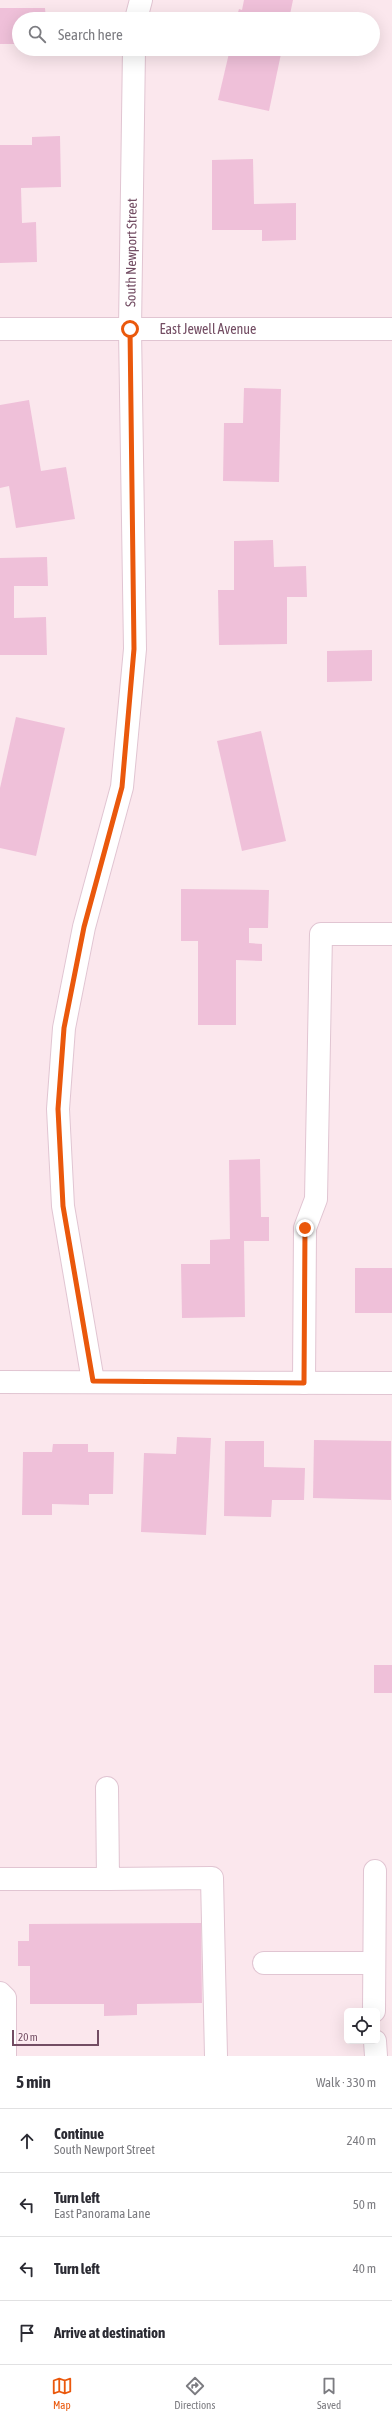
<!DOCTYPE html>
<html lang="en">
<head>
<meta charset="utf-8">
<style>
	body { margin:0; font-family:"Asap Condensed",sans-serif; background:#f2f2f3; color:#2b2b33 }
	.controls { position:absolute; right:12px; bottom:12px; display:grid; overflow:hidden; border-radius:6px; box-shadow:0 4px 16px #0002 }
	.controls button { width:36px; height:36px; display:grid; place-items:center; padding:0; border:0; border-bottom:1px solid #e1e1e2; background:#fff; color:#2b2b33; font:20px sans-serif }
	.scale { position:absolute; left:12px; bottom:10px; width:87px; box-sizing:border-box; padding-left:4px; border:2px solid #734d63; border-top:0; font-size:11px; line-height:14px; white-space:nowrap; color:#734d63; -webkit-text-stroke:3px #feedf2; paint-order:stroke }
	.stop { position:absolute; width:12px; height:12px; margin:-9px; border:3px solid #ea580c; border-radius:50%; background:#fff }
	.stop.end { background:#ea580c; border-color:#fff; box-shadow:0 1px 4px #0008 }
	.list { margin:0; padding:0; list-style:none }
	h2 { display:flex; justify-content:space-between; align-items:center; height:52px; margin:0; padding:0 16px; font-size:17px }
	h2 small { font-size:13px; font-weight:400; color:#7c7c81 }
	.list li { display:grid; grid-template-columns:26px 1fr auto; gap:12px; align-items:center; box-sizing:border-box; height:64px; padding:0 16px; border-top:1px solid #e1e1e2 }
	.list b { display:block; font-size:15px; white-space:nowrap }
	.list p { margin:0; font-size:13px; white-space:nowrap; color:#7c7c81 }
	.list em { font-size:13px; font-style:normal; color:#7c7c81 }
	.icon { flex:none; width:22px; height:22px; fill:none; stroke:currentColor; stroke-width:2; stroke-linecap:round; stroke-linejoin:round }
	.map { position:relative; flex:none; width:392px; height:2056px; overflow:hidden }
	.search { position:absolute; background:#fff; box-shadow:0 4px 16px #0002; left:12px; right:12px; top:12px; height:44px; display:flex; align-items:center; gap:10px; box-sizing:border-box; padding:0 14px; border-radius:22px; color:#7c7c81; font-size:15px }
	.sheet { height:308px; background:#fff }
	nav { display:flex; justify-content:space-around; align-items:center; box-sizing:border-box; height:56px; border-top:1px solid #e1e1e2; background:#fff; font-size:11px; color:#7c7c81 }
	nav a { display:grid; justify-items:center; gap:2px }
	nav .on { color:#ea580c }
	.map>svg:first-child { display:block }
	.building { fill:#efc0d9 }
	.lines { fill:none; stroke-linecap:round; stroke-linejoin:round }
	.minor-casing { stroke:#e1c5d2; stroke-width:24 }
	.minor { stroke:#fff; stroke-width:22 }
	.route { stroke:#ea580c; stroke-width:5 }
	.labels { text-anchor:middle; dominant-baseline:central; stroke-width:3; stroke-linejoin:round; paint-order:stroke }
	.street-label { font-size:14px; fill:#734d63; stroke:#feedf2 }
</style>
</head>
<body>
<div class="map">
<svg width="392" height="2056" viewBox="0 0 392 2056">
	<rect width="100%" height="100%" fill="#fbe7ed"/>
	<g class="building">
		<path d="M244,0H293L289,19H236L239,9L242,10Z"/>
		<path d="M0,8H45L46,19H19V44H0Z"/>
		<path d="M230,49H282L269,111L218,100Z"/>
		<path d="M60,136L61,187L21,188L22,223L36,222L37,262L0,263V145H32V137Z"/>
		<path d="M253,159L254,204L296,203V240L262,241V230H212V160Z"/>
		<path d="M244,388L281,389L279,482L223,481L224,423H243Z"/>
		<path d="M29,400L41,471L66,467L75,519L16,528L9,486L0,488V405Z"/>
		<path d="M273,540L274,567L306,566L307,597H287V644L219,645L218,590H234V541Z"/>
		<path d="M47,557L48,586H14V618L46,617L47,655H0V558Z"/>
		<path d="M372,650V681L327,682V651Z"/>
		<path d="M16,717L65,728L36,856L0,848V788Z"/>
		<path d="M261,731L286,841L242,851L217,741Z"/>
		<path d="M181,889L269,890L268,928H249V943L262,944V961L236,960V1025H198V941H181Z"/>
		<path d="M260,1159L261,1217H269V1241H244L245,1317L182,1318L181,1264H210V1240L230,1239L229,1160Z"/>
		<rect x="355" y="1268" width="37" height="45"/>
		<path d="M177,1437L211,1438L206,1535L141,1532L144,1453L176,1454Z"/>
		<path d="M314,1440L391,1441V1500L313,1498Z"/>
		<path d="M225,1441H264V1467L305,1468L304,1500H272L271,1517L224,1516Z"/>
		<path d="M53,1444H88V1452H114L113,1494H89V1505L52,1504V1515H22L23,1452H52Z"/>
		<rect x="374" y="1665" width="18" height="28"/>
		<path d="M201,1923L202,2003L137,2004V2015L104,2016V2004H30V1966H18V1941H29V1924Z"/>
	</g>
	<g class="lines">
		<defs>
			<g id="minor">
				<path d="M136,19L141,0"/>
				<path id="s1" d="M0,329H392"/>
				<path id="s2" d="M93,1381L63,1206L58,1109L64,1028L84,927L122,787L135,649L130,329L134,49"/>
				<path d="M0,1382L392,1383"/>
				<path d="M304,1383L305,1228L316,1199L321,934H392"/>
				<path d="M107,1788L108,1879L212,1878L216,2056"/>
				<path d="M0,1879H108"/>
				<path d="M264,1963H373"/>
				<path d="M0,1993L5,1998V2056"/>
				<path d="M374,2011L375,1871"/>
				<path d="M375,2041L376,2056"/>
			</g>
		</defs>
		<use href="#minor" class="minor-casing"/>
		<use href="#minor" class="minor"/>
	</g>
	<g class="lines">
		<path class="route" d="M130,329L134,649L122,787L84,927L64,1028L58,1109L63,1206L93,1381L304,1383L305,1228"/>
	</g>
	<g class="labels">
		<g class="street-label">
			<text stroke="none"><textPath href="#s2" startOffset="1139">South Newport Street</textPath></text>
			<text stroke="none"><textPath href="#s1" startOffset="208">East Jewell Avenue</textPath></text>
		</g>
	</g>
</svg>
<div class="controls">
<button><svg class="icon" aria-label="locate" viewBox="0 0 24 24"><circle cx="12" cy="12" r="6"/><path d="M12 2v4M12 18v4M2 12h4M18 12h4"/></svg></button>
</div>
<div class="scale">20 m</div>
<div class="stop" style="left:130px;top:329px"></div>
<div class="stop end" style="left:305px;top:1228px"></div>
<div class="search"><svg class="icon" aria-label="search" viewBox="0 0 24 24"><circle cx="10" cy="10" r="6"/><path d="M15 15l6 6"/></svg>Search here</div>
</div>
<section class="sheet">
<h2>5 min<small>Walk · 330 m</small></h2>
<ul class="list">
<li><svg class="icon" aria-label="ahead" viewBox="0 0 24 24"><path d="M12 20V5M6 11l6-6 6 6"/></svg><div><b>Continue</b><p>South Newport Street</p></div><em>240 m</em></li>
<li><svg class="icon" aria-label="left" viewBox="0 0 24 24"><path d="M17 20v-9H6M10 6l-5 5 5 5"/></svg><div><b>Turn left</b><p>East Panorama Lane</p></div><em>50 m</em></li>
<li><svg class="icon" aria-label="left" viewBox="0 0 24 24"><path d="M17 20v-9H6M10 6l-5 5 5 5"/></svg><div><b>Turn left</b></div><em>40 m</em></li>
<li><svg class="icon" aria-label="arrive" viewBox="0 0 24 24"><path d="M6 21V4h12l-3 4 3 4H6"/></svg><div><b>Arrive at destination</b></div></li>
</ul>
</section>
<nav>
<a class="on"><svg class="icon" aria-label="map" viewBox="0 0 24 24"><path d="M3 6l6-2 6 2 6-2v14l-6 2-6-2-6 2zM9 4v14M15 6v14"/></svg>Map</a>
<a><svg class="icon" aria-label="directions" viewBox="0 0 24 24"><path d="M12 3l9 9-9 9-9-9zM9 14v-3h6M13 9l2 2-2 2"/></svg>Directions</a>
<a><svg class="icon" aria-label="saved" viewBox="0 0 24 24"><path d="M7 4h10v16l-5-4-5 4z"/></svg>Saved</a>
</nav>
</body>
</html>
